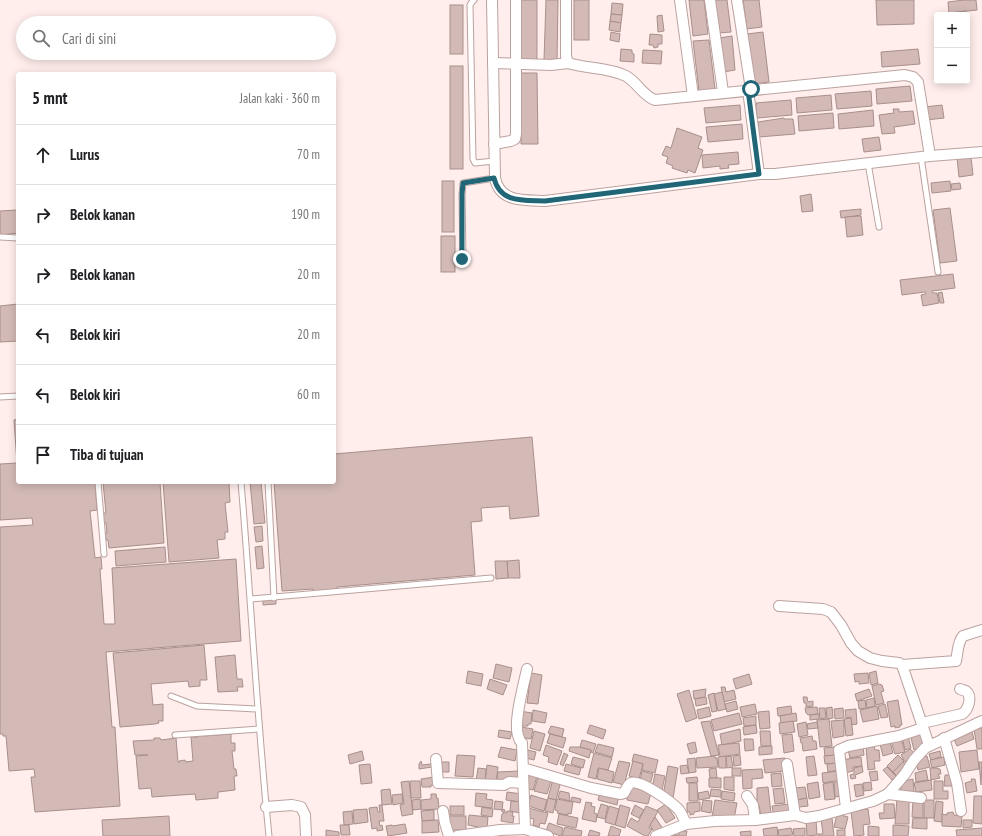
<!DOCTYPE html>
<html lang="id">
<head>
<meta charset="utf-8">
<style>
	body { margin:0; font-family:"PT Sans Narrow",sans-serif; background:#f6f6f6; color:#202124 }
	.controls { position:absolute; right:12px; top:12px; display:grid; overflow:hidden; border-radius:4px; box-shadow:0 2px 10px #0003 }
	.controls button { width:36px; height:36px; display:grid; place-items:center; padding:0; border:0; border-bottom:1px solid #e0e0e0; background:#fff; color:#202124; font:20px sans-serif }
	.stop { position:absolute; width:12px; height:12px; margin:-9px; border:3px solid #206676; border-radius:50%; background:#fff }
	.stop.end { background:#206676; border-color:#fff; box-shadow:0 1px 4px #0008 }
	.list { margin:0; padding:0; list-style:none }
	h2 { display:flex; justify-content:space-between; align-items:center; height:52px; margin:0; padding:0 16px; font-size:17px }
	h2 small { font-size:13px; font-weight:400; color:#757577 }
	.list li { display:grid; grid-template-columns:26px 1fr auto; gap:12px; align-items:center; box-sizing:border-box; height:60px; padding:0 16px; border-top:1px solid #e0e0e0 }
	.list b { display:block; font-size:15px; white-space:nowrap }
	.list em { font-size:13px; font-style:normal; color:#757577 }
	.icon { flex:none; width:22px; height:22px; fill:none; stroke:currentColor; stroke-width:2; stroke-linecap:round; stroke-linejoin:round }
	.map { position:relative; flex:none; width:982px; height:836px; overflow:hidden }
	.search { position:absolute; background:#fff; box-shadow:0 2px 10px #0003; left:16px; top:16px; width:320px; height:44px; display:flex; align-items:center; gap:10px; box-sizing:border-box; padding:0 14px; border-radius:22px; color:#757577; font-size:15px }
	.panel { position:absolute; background:#fff; box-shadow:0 2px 10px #0003; left:16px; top:72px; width:320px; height:412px; border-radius:4px }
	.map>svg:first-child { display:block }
	.building { fill:#d3bab7; stroke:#a88f8c }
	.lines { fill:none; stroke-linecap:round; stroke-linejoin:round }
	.service-casing { stroke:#bba29f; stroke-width:7 }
	.minor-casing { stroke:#bba29f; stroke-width:12 }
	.service { stroke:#fff; stroke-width:5 }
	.minor { stroke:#fff; stroke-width:10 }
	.route { stroke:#206676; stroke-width:5 }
</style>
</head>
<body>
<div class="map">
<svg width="982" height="836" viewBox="0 0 982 836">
	<rect width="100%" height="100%" fill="#ffeeec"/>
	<g class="building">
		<rect x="521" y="0" width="16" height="61"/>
		<path d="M546,0H558L557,61L544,60Z"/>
		<rect x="574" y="0" width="15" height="40"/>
		<path d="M689,0H704L708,34L693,36Z"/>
		<path d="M715,0H727L731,32L719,33Z"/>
		<path d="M743,0H759L762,27L747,29Z"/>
		<path d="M876,0H914V24L877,25Z"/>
		<path d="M964,0H976L977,10L949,13L948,2Z"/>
		<path d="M612,3L623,4L622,15L611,14Z"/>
		<rect x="450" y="5" width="13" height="49"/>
		<path d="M966,11L967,15H950V13Z"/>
		<path d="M611,14L622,15L621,23L610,21Z"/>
		<path d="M662,15L664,31L658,32L657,16Z"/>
		<path d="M610,21L621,23L620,32L609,30Z"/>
		<path d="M611,32L620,34L619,42L610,40Z"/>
		<path d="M763,32L769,82L753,84L747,34Z"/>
		<path d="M650,34L662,35V44H658V47L654,48L653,45H649Z"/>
		<path d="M732,36L735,70L723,72L719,38Z"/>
		<path d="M709,40L715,89L699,91L693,41Z"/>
		<path d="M621,49L632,50V53L634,54V62L620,61Z"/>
		<path d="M918,49L920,64L882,67L881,52Z"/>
		<path d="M643,50L662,51L661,64L642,63Z"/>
		<rect x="450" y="66" width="13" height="103"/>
		<path d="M521,73H537L538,144H521Z"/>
		<path d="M910,86L912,101L877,104L876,89Z"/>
		<path d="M871,91L872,106L837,109L835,94Z"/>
		<path d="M831,95L832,110L797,113L796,98Z"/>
		<path d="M791,100L792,115L757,118L756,103Z"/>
		<path d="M740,105L741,120L706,123L704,108Z"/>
		<path d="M942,105L944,118L926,120L925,107Z"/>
		<path d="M893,109H899V112L913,111L915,124L894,127L895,133L882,134L879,115L894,113Z"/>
		<path d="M873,110L874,126L839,129L838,114Z"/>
		<path d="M833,113L834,128L799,131L798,116Z"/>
		<path d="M784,118V119H793L795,134L759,137L758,122Z"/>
		<path d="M742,124L743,139L708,142L706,127Z"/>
		<path d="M677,128L702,137L698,148L703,150L695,173L688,170L687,173L672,168L673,166L666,163L668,157L662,155L666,146L671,148Z"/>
		<path d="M879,137L881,150L864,152L862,139Z"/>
		<path d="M738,152L739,164L728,165L729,168L720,169V166L703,168L702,155Z"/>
		<path d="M971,157L973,175L959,177L957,158Z"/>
		<rect x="442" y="181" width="12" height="51"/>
		<path d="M950,181L951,191L932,193L931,183Z"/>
		<path d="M960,183L961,189L952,190L951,184Z"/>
		<path d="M811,194L813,211L802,212L800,196Z"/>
		<path d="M950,208L957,261L940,263L933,210Z"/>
		<path d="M861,209V215L841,218L840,211Z"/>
		<path d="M18,210V233L0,235V211Z"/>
		<path d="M861,216L863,235L847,237L845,217Z"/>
		<rect x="441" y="236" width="14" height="36"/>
		<path d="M953,274L955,288L932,291L933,293H937L939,303L923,306L921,295L926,294L925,292L902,295L900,280Z"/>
		<path d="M942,292L944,303H940L938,293Z"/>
		<path d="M18,304V341L0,342V306Z"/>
		<path d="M18,419V482H95L97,510L90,511L95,558L101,557L102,569H100L104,624H115L112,568L236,559L241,641L106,652L112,727H115L120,806L35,812L31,777H35L34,769L9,771L6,736H3V734H0V527L33,525L32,518L0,520V464L17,463L14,420Z"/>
		<path d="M532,437L539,516L510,519L509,506L481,508L482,521L471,522L475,575L337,587L338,591L313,593V589L282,591L274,482H334V454Z"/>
		<path d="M103,482H160L164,543L109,548L108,540H106L105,533H107L106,523H103V513H106Z"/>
		<path d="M163,482H229L230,502L225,503L228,532H225V539L217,540L219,558L169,562Z"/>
		<path d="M250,482H261L265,523L254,524Z"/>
		<path d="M262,526L263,541L256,542L254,527Z"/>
		<path d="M262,546L264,568L257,569L255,547Z"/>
		<path d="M165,547L166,562L116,566L115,551Z"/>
		<path d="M519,560L520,578H508L507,561Z"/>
		<path d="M495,561H507L508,578L496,579Z"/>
		<path d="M276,599V604L263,605V600Z"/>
		<path d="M204,645L207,680H200V686L189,687L188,681L151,684L153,705L163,704V721H158L159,723L155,724L120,727L113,653Z"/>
		<path d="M235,655L237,679H242L243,687H237L238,691L218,692L215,657Z"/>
		<path d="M496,664L512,668L509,682L493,678Z"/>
		<path d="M468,671L483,674L481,686L466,683Z"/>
		<path d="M876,671L878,683L871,685L869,673Z"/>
		<path d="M531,673L542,675L538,704L527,703Z"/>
		<path d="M868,673L869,683L859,684V681L855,682L854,674Z"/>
		<path d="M749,674L752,684L736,689L733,679Z"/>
		<path d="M490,679L507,685L503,695L487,689Z"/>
		<path d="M879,684L882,685L884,691L881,692L884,703L876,705L872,686Z"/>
		<path d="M721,687H725L726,692L734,690L736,699L724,702Z"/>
		<path d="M706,689L705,697L694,699L693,691Z"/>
		<path d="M869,689L872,696L857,701L855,694Z"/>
		<path d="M689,690L697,718L686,722L677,694Z"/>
		<path d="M722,692L726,709L718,711L714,694Z"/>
		<path d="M714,693L717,711L712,712L708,695Z"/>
		<path d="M706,697L707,704L696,706L695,699Z"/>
		<path d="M803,697H807L808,702L813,701V706L806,707V703H804Z"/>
		<path d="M874,698L875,706L867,708L866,700Z"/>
		<path d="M865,700L866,708L859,709L858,701Z"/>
		<path d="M898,700L902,725H900V727L895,728V726L891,727L887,702Z"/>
		<path d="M736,701L738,709L727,712L725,704Z"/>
		<path d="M755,704L757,714L742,717L740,707Z"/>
		<path d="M885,704L888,717L881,718L878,706Z"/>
		<path d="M791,706L792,714L778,716L777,708Z"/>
		<path d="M877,706L879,719L863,722L860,710Z"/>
		<path d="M709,707L711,716L699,719L697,710Z"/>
		<path d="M817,707L818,714L808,715L806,713L805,708Z"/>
		<path d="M832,707L833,718L827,719L826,708Z"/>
		<path d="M819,708H825L826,718L820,719Z"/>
		<path d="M843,708L844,718L835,719L834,709Z"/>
		<path d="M856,709L857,724L852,725L851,717L846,718L845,710Z"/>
		<path d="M533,710L547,713L545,723L532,721Z"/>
		<path d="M520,711L532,713L531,724H528V726H522Z"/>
		<path d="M769,711L770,728L760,729L758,712Z"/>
		<path d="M739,713L742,724L714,731L711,720Z"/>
		<path d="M796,713L797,721L781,723L780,716Z"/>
		<path d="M819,714V719L810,720V715Z"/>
		<path d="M756,716V725L744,726L743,718Z"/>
		<path d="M851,718L853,735L846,736L844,719Z"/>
		<path d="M829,719L832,746L820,747L817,720Z"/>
		<path d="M844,720V736L833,738L831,721Z"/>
		<path d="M710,721L719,755L711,756L701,722Z"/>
		<path d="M793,721L795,732L780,734L779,723Z"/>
		<path d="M806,722L808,735L799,737L797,724Z"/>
		<path d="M817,722L818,728L808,729L807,724Z"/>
		<path d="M590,725L606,730L603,739L587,733Z"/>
		<path d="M756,725L757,733L744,735L743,727Z"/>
		<path d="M551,726L564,729L562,737L548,733Z"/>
		<path d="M521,727L533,729L531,739L519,737Z"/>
		<path d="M982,728V749H977L974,729Z"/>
		<path d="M740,729L741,741L722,745L720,734Z"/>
		<path d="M971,729L974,739L957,746L953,737Z"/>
		<path d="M499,730L512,732L510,739L498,737Z"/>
		<path d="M534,731L545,734L540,751L530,748Z"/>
		<path d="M760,731H770L771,746H761Z"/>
		<path d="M922,732L925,747L914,750L910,734Z"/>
		<path d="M197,734H203L204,736L231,734V743H235V751H232L234,769H236L237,776H234L235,790L218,792V798L196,800L195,794L152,797L151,788L139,789L136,756L148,755H135L133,741L154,740V738H160L161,740L176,738L178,762H180L179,761L185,760L186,762L193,761L191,737H198Z"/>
		<path d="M550,734L566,738L563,748L547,743Z"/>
		<path d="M792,734L794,751L784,753L782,735Z"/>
		<path d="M812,736L813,741H816L817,749L803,751L802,743H801L800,738Z"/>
		<path d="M908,736L911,748L905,750L902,737Z"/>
		<path d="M901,738L905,752L895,754L891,741Z"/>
		<path d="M744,739H753L754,750L745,751Z"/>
		<path d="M582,740L596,744L593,753L591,752V750L580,747Z"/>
		<path d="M695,742L697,752L690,754L687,744Z"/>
		<path d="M890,742L893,753L883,756L880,744Z"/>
		<path d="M739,743L740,754L720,757L718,745Z"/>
		<path d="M598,744L614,748L612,757L595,752Z"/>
		<path d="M546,745L562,751L557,765L548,762L549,757L543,755Z"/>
		<path d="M772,746V754L759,755V747Z"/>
		<path d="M863,746L864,755L850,758L848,749Z"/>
		<path d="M874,746L875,750H879L880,761H874L875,769L868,770L866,747Z"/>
		<path d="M501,747L517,750L515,761L498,757Z"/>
		<path d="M570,747H579L591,750L589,758L569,751Z"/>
		<path d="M834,747L836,755L825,756L824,748Z"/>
		<path d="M910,749L917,755L905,762L901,755Z"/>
		<path d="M528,750L536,752L534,760L526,758Z"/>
		<path d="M977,750L979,769L961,772L959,752Z"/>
		<path d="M362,751L364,760L350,764L348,755Z"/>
		<path d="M940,751L941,757L931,760L929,754Z"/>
		<path d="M564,753L568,755L563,766L560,764Z"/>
		<path d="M594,753L612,758L608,770L598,768L596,779L588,777Z"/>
		<path d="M634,754L658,760L655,773L642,770L643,764L632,761Z"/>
		<path d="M457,755L475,756L473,777L455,776Z"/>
		<path d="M740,755L741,765L734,766L733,756Z"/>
		<path d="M836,755L837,763L825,764L824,756Z"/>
		<path d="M898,755L904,761L893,772L887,766Z"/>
		<path d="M715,756V758H717L718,767L697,768L696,758Z"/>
		<path d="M726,756V768H719L718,757Z"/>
		<path d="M731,756L733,767L727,768L726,757Z"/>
		<path d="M814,756L817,775L808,776L806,757Z"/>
		<path d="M927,756L930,767L918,770L915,759Z"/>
		<path d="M573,757L585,760L583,768L571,764Z"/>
		<path d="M861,757L862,766L853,767V771L845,773L841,760Z"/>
		<path d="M944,757L945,765L932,768L930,760Z"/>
		<path d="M695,758L696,772L689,773L687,759Z"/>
		<path d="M785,758L786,771L765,773L763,760Z"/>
		<path d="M421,761L422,765L431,764L432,767L419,769V764Z"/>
		<path d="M619,761L630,763L624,785L613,782Z"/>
		<path d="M633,761L643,764L639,779L629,776Z"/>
		<path d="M438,762H449V772H442V773L439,774Z"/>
		<path d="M903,762L908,766L897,776L893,772Z"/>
		<path d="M979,762H982L981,785Z"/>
		<path d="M837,763L838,770L828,772L827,764Z"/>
		<path d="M370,764L372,783L361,784L359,765Z"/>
		<path d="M566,764L581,768L579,775L564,771Z"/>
		<path d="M487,765L498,767L496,784L485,782Z"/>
		<path d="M687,765L689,773L681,774L680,766Z"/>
		<path d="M668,766L678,768L673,798L663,796Z"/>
		<path d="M862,766L863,772L855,775L856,778L851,779L850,775L854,774V768Z"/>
		<path d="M887,767L896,776L892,780L883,770Z"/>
		<path d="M478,768L486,769L485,782L476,781Z"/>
		<path d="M599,768L614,772L612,783L597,779Z"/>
		<path d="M716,768L717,778H710L709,769Z"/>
		<rect x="732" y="768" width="9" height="8"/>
		<path d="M930,768H938V769H940L941,774H938L940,778L931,780Z"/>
		<path d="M762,769L763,778L752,779V788L743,789L742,770Z"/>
		<path d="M926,770L928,780L916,782L915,773Z"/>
		<path d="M519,771V782L497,781L498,772Z"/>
		<path d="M529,771L538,773L533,790L524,788Z"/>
		<path d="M642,771L653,774L650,784L640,781Z"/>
		<path d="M839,771L840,780L823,783L822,773Z"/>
		<path d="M877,771L878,780L871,781L869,772Z"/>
		<path d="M781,773L782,786L772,787L771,774Z"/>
		<path d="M539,774L552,778L547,794L534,791Z"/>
		<path d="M655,774L665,776L662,790L652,788Z"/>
		<path d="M945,775H951L952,786H944Z"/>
		<path d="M434,777L436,785H431V787H422L421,779Z"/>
		<path d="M697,777L698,782L687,783L686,778Z"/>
		<path d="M724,777H734V791L724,789Z"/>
		<path d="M709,778H721V788L709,787Z"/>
		<path d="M553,779L561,781L556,800L548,798Z"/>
		<path d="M913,779L914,792L901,793V782Z"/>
		<path d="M971,779H975L977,791L967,793L965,783L972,781Z"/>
		<path d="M931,780L932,790L916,792L914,783Z"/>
		<path d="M409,781L413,814L402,816L400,805L404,804L401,782Z"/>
		<path d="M410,781H420L421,798H411Z"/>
		<path d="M934,781H943V791H948V799H934Z"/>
		<path d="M818,782L820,797L809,799L807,784Z"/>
		<path d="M833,782L835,799L825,800L823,784Z"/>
		<path d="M834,782H839L841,796L835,797Z"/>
		<path d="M871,782L872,790L864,791L863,783Z"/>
		<path d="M689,783H697L698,801H689Z"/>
		<path d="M862,784L864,795L856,797L854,785Z"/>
		<path d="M630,785L642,788V790L651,793L648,804L627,800Z"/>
		<path d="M768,787L771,813H767L768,816L761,817L759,805H757V788Z"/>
		<path d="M805,787L807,798L797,800L795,788Z"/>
		<path d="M783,788L785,803L775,804L773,789Z"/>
		<path d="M390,789L392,804L382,805L381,790Z"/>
		<path d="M711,789L721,790V797L710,796Z"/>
		<path d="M560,791L569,793L570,801L558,798Z"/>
		<path d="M708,791L710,798L699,800L698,793Z"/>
		<path d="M722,791L735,793L734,801L721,799Z"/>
		<path d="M507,792L522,794L521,802L506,800Z"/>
		<path d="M600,792L619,794L617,805L598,800Z"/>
		<path d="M476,793L487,794L486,799L493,800L492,808L475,806Z"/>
		<path d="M402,794L403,803L393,805L392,795Z"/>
		<path d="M431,794H436L437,799L438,798L439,809L421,810V800L431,799Z"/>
		<path d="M531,795L547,800L544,811L528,806Z"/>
		<path d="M974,796H982V824L973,823Z"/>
		<path d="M572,797L581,799L580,803L571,801Z"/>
		<path d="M548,798L556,800L553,813L545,811Z"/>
		<path d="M807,798L808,806L799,807L797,800Z"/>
		<path d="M897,798L909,799V824H895Z"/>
		<path d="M420,799L421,809L413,810L412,800Z"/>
		<path d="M557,799L573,802L571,814L568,813V815L557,813L558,811L555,810Z"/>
		<path d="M703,800L712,801L711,813L701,811Z"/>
		<path d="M715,800L737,803L734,819L712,817Z"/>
		<path d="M913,800H923V818L912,817Z"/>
		<rect x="924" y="800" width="10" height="18"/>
		<path d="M495,801L503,802L502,810L494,809Z"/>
		<path d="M511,801L522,802L520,813L510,811Z"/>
		<path d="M936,801L943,802L942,822L934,821Z"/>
		<path d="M586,802L592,803L591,806L595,807L594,813L597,814L596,822L582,819Z"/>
		<path d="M700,802V811L694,812V814L690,815V812H687V803Z"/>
		<path d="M601,804L608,806L605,819L597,817Z"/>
		<path d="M666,804L675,818L666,823L657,810Z"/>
		<path d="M789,804L790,814L774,816L772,806Z"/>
		<path d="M884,804H894L895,818L880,819L879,813H884Z"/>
		<path d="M379,805H382L384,821H379L380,826L382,825L383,830L377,831V828L372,829L369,808L377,807L378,812H380Z"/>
		<path d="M620,805L630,808L625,828L615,825Z"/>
		<path d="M635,805L644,810L639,818L631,814Z"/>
		<rect x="450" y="806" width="14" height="9"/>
		<path d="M609,806L619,809L615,825L605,822Z"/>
		<path d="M646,806L658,811L649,828L652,829L648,836H645L627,826L631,818L638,822Z"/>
		<path d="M482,807L493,809L492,817L481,815Z"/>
		<path d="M528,808L548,813L545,824L540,823L539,827L533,825L534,819L525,817Z"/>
		<path d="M367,809L368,822L354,824L353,810Z"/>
		<path d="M502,809L505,810V813H507V811L513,812L512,816H514L513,823L501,821L502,814H503L504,812H502Z"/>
		<path d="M868,809L870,824L863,825L864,835L854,836L851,811Z"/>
		<path d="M434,810V820L422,821L421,811Z"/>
		<path d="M352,811L353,824L344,825L343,812Z"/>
		<path d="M953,812L954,815L962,816L961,827L942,826V814L947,815V813Z"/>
		<path d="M559,814L578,818L576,828L557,824Z"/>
		<path d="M837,814L848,817L845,829L834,827Z"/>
		<path d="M469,815L488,817L487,828L478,830V827L468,825Z"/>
		<path d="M169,816L170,836H103L102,820Z"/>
		<rect x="449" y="816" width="17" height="14"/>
		<path d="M655,817L663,829L655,834L650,825Z"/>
		<path d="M832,818L834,836H818V834H823L821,819Z"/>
		<path d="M913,818H927V829L912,828Z"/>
		<path d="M438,820L439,832L422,833V821Z"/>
		<path d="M816,820L817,835L807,836L806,821Z"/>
		<path d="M963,820H972V827L963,828Z"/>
		<path d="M549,823L563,828L561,836L546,831Z"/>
		<path d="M405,824L407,833L388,836L386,826L392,825V826Z"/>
		<path d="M340,825H349L350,835H341Z"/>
		<path d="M893,825L909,826L908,836H893Z"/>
		<path d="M611,826L621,830L619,836H608Z"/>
		<path d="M868,826L879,827V836H868Z"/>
		<path d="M565,827L582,831L581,836H562Z"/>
		<path d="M777,827L778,836H764L763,829Z"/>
		<path d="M791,828L793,835L779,836L778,830Z"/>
		<path d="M805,828V836H794L793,829Z"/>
		<path d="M982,828V836H957L956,830Z"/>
		<path d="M326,830L339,832V836H326Z"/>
		<path d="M590,830L600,833L599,836H588Z"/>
		<rect x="837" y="830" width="8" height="6"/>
		<path d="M679,831H687L686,836H671V835H679Z"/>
		<path d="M751,831V836H741L740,832Z"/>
	</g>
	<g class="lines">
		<defs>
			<g id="service">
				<path d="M474,0L472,2L470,5L473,159L475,163L494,161"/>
				<path d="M921,157L938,272"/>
				<path d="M868,163L879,227"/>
				<path d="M0,237L18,238"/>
				<path d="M463,259L462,195L463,183L495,178"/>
				<path d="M0,397L18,396"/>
				<path d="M98,482L104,554"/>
				<path d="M241,482C251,600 257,718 269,836"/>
				<path d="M268,482L274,598"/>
				<path d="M251,599L491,578"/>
				<path d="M171,696L197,706L258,709"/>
				<path d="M175,735L258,729"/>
			</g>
			<g id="minor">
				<path d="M492,0L495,178C500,203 525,200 545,201L759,174H775L930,156L982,152"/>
				<path d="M566,0V56L568,63C587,69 608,67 626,76C637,82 643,96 655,100L905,75L913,77L918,82L930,156"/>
				<path d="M680,0L693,96"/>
				<path d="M710,0L723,92"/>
				<path d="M737,0L751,89"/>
				<path d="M493,63L551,65L568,63"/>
				<path d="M748,90L759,174"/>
				<path d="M494,144L511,141L515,139L516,134V0"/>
				<path d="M779,606L823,609L831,612L841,625L851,643L858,651L870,658L882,661L899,663L902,665L929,745"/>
				<path d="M902,665L956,661C958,653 957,643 963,636L982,630"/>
				<path d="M527,669C524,684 512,725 519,738C519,740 521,742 522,743L525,829L548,836"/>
				<path d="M922,723L962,714C968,710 973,697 966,691C965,691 960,689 960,689"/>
				<path d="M944,738L957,783L961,811"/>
				<path d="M436,759L438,783L504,785L509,782L523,783"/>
				<path d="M787,764L795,815"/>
				<path d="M523,768L591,788L621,794L624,793C626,790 627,785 631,783C639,778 673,803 679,810C682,814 684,819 686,824"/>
				<path d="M888,794L921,798"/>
				<path d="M747,796L753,805L755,820"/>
				<path d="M266,807L292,805L301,807L305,815L306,836"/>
				<path d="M846,808L839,750L848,746L899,736L923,728"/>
				<path d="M443,811L445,823L449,836"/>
				<path d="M457,836L500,830L525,829"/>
				<path d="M656,836L686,824L715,821L755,820L795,815L806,818L819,816L873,801L888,794L905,774L914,760L925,748L982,721"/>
			</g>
		</defs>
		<use href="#service" class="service-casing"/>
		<use href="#minor" class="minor-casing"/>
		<use href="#service" class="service"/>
		<use href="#minor" class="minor"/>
	</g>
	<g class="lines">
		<path class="route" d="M462,259V194L463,183L494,178C500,204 525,200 545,201L759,174L748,90L751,89"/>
	</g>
</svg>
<div class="controls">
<button>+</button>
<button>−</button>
</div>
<div class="stop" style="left:751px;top:89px"></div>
<div class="stop end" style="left:462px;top:259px"></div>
<div class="search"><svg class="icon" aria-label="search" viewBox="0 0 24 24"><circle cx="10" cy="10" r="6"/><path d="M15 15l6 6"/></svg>Cari di sini</div>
<section class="panel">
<h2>5 mnt<small>Jalan kaki · 360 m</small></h2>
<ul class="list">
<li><svg class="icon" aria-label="ahead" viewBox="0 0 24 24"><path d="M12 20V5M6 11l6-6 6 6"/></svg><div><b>Lurus</b></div><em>70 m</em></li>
<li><svg class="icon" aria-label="right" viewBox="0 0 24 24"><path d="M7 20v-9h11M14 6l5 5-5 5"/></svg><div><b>Belok kanan</b></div><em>190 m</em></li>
<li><svg class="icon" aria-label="right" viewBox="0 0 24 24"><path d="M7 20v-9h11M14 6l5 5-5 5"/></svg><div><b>Belok kanan</b></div><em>20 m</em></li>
<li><svg class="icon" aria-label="left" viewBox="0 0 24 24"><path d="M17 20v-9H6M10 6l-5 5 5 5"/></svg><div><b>Belok kiri</b></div><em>20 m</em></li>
<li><svg class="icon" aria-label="left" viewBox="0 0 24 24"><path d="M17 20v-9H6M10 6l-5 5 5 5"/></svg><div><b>Belok kiri</b></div><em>60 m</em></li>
<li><svg class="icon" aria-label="arrive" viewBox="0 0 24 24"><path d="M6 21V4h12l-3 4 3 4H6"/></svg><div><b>Tiba di tujuan</b></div></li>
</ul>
</section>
</div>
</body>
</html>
